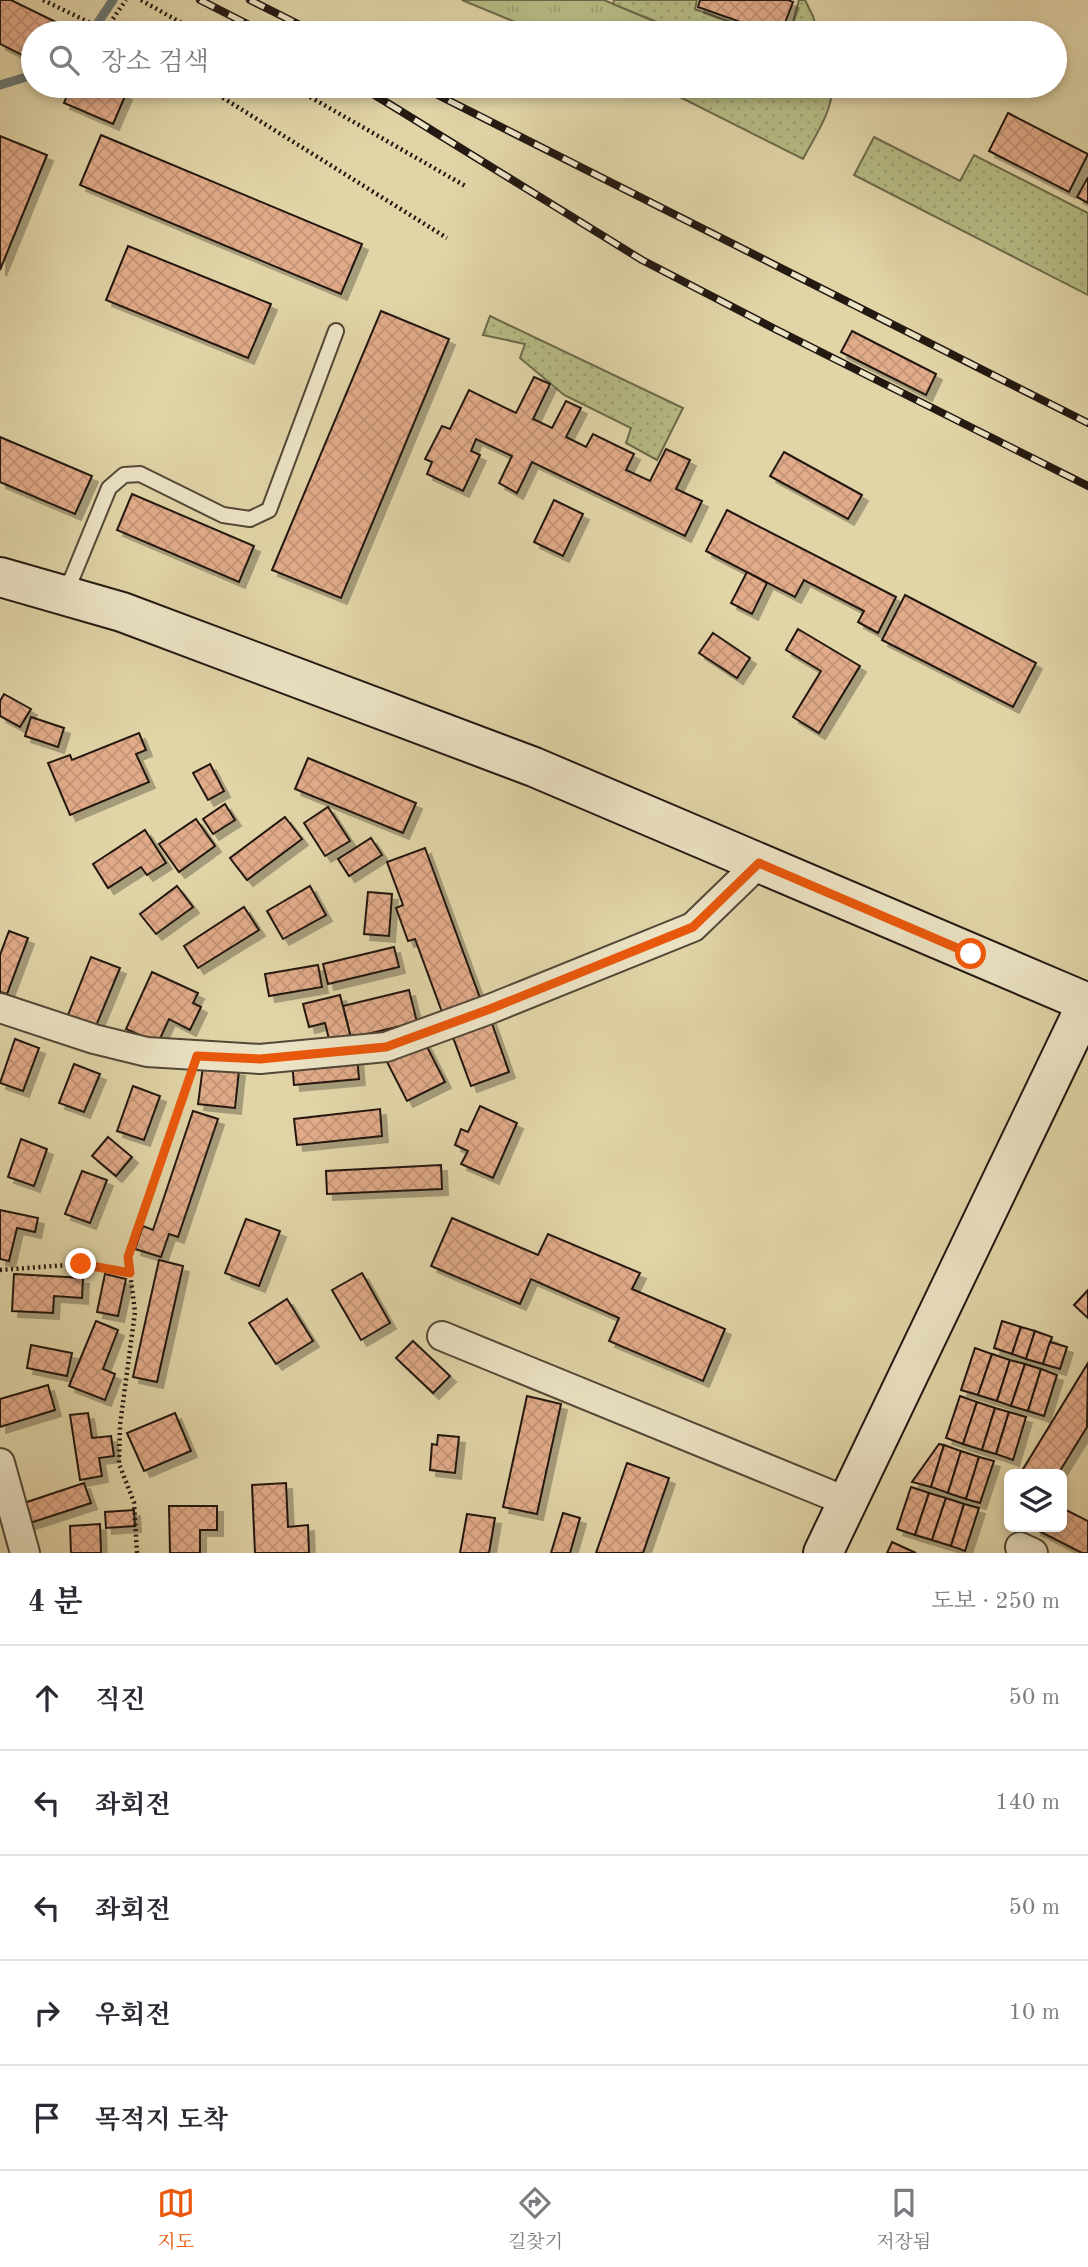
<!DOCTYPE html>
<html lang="ko">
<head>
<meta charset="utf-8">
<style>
	body { margin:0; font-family:"Old Standard TT","Noto Serif KR",serif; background:#f7f7f7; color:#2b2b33 }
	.controls { position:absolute; right:21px; bottom:21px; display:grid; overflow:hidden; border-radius:10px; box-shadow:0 4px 10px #0003 }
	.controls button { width:63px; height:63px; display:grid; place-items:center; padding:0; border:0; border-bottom:2px solid #e1e1e2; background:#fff; color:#2b2b33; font:35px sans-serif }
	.stop { position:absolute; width:21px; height:21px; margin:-16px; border:5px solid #ea580c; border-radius:50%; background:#fff }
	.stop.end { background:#ea580c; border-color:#fff; box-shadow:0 2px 7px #0008 }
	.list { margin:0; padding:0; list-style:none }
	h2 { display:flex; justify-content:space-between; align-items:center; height:91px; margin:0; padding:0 28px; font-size:30px }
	h2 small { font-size:23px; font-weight:400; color:#7c7c81 }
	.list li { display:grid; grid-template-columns:46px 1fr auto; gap:21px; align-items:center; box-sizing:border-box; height:105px; padding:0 28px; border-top:2px solid #e1e1e2 }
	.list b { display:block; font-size:26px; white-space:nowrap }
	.list em { font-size:23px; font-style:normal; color:#7c7c81 }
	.icon { flex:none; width:38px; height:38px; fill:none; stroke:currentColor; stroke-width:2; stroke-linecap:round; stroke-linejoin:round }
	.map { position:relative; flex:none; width:1088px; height:1553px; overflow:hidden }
	.search { position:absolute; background:#fff; box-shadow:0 4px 10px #0003; left:21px; right:21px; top:21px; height:77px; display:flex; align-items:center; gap:18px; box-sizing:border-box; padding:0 24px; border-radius:38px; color:#7c7c81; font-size:26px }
	.sheet { height:616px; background:#fff }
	nav { display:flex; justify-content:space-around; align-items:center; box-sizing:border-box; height:98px; border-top:2px solid #e1e1e2; background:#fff; font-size:19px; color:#7c7c81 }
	nav a { display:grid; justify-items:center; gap:4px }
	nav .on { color:#ea580c }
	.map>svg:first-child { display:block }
	.grass { fill:url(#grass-tufts); stroke:#6c6a4b; stroke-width:2 }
	.garden { fill:url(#garden-dots); stroke:#6c6a4b; stroke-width:2 }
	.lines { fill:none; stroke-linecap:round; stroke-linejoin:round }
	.stream { stroke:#6a7773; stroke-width:9 }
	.building { fill:url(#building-cross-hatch); stroke:#231911; stroke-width:2; filter:url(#shadow) }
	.service-casing { stroke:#524837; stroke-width:18 }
	.minor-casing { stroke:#524837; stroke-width:32 }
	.secondary-casing { stroke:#231911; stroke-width:42 }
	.path { stroke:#231911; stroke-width:4.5; stroke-dasharray:2 3.5; stroke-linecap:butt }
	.service { stroke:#ece4c6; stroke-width:14 }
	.minor { stroke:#ece4c6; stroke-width:28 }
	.secondary { stroke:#ece4c6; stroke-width:38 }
	.rail-casing { stroke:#231911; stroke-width:8 }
	.rail { stroke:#ece4c6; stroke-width:5; stroke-dasharray:16; stroke-linecap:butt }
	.route { stroke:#ea580c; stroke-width:9 }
</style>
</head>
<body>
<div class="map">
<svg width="1088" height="1553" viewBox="0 0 1088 1553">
	<defs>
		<pattern id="grass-tufts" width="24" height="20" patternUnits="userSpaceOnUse" patternTransform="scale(1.75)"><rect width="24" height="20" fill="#b6bc85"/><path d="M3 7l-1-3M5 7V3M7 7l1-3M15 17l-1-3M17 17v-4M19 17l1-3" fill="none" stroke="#9ca172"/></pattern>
		<pattern id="garden-dots" width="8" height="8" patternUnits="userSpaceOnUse" patternTransform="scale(1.75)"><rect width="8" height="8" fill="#b6bc85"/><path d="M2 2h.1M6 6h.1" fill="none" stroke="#9ca172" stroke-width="1.8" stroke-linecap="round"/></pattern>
		<pattern id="building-cross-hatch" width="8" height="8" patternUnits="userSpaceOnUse" patternTransform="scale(1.75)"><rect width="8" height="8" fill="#e2ac8a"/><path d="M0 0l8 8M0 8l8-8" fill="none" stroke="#c29376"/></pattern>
		<filter id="shadow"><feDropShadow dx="6" dy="6" stdDeviation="0" flood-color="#0004"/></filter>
	</defs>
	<rect width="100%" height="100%" fill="#e1d5a8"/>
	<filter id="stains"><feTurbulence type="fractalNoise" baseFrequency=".00286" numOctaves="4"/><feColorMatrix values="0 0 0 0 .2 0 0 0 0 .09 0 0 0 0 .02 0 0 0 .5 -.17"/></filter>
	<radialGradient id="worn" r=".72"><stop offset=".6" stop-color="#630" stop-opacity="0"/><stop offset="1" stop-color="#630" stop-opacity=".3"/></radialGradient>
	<path class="grass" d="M462,0H604L651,20L645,33H542Z"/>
	<g class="garden">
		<path d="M614,0H697L695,9L761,33H684L613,4Z"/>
		<path d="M799,0H805L813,16L818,33H790Z"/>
		<path d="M658,86H831C836,106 812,141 803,159Z"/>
		<path d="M874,137L960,181L974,155L1088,213V295L854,175Z"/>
		<path d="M490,316L683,408L657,460L626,443L631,428L564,395L520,358L525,344L483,335Z"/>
	</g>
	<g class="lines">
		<g class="stream">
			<path d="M91,33L113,0"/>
			<path d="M0,85L33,75"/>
		</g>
	</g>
	<g class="building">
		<path d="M0,0H11L66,27L63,33H33L32,60L0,44Z"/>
		<path d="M700,0H788L793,2L781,33H772L698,7Z"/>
		<path d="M91,86H106L126,94L113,124L64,103L70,88L87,95Z"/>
		<path d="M1008,113L1088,154L1069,192L989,151Z"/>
		<path d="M101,135L362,244L341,294L80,185Z"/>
		<path d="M0,136L47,155L0,270Z"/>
		<path d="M1088,177V203L1077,197Z"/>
		<path d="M128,246L271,304L248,358L106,300Z"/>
		<path d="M381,311L449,339L341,598L272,570Z"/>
		<path d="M852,331L936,374L926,395L841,352Z"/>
		<path d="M534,377L550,384L533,419L552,428L566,401L581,408L566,437L586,447L593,434L634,454L626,470L650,481L666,449L690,460L676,489L702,501L685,536L532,462L517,493L499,483L512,456L476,439L471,451L480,455L463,491L427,474L432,462L425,459L442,426L450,429L469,390L516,413Z"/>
		<path d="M0,437L92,476L75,514L0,482Z"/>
		<path d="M784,452L862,495L848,519L770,476Z"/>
		<path d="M132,494L254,546L239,582L117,530Z"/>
		<path d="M554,500L583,514L563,556L534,542Z"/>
		<path d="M727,510L896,597L878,633L858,622L864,611L804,580L795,597L706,551Z"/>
		<path d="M747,572L767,583L752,614L731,603Z"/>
		<path d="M905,595L1036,663L1013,707L882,640Z"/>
		<path d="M798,629L860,666L819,733L793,717L821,671L786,650Z"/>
		<path d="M713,633L750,658L737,678L699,653Z"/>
		<path d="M4,694L31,709L20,727L0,716V701Z"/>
		<path d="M31,717L64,728L58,747L25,736Z"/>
		<path d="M139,733L146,750L136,754L149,782L70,815L48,763L70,755L72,760Z"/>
		<path d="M308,758L416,803L403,833L295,789Z"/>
		<path d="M210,764L224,791L208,800L193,773Z"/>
		<path d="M225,804L235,820L213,834L203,819Z"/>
		<path d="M328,807L350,841L325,856L304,823Z"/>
		<path d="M285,817L302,839L247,880L230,858Z"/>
		<path d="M196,819L215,846L179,872L159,844Z"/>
		<path d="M145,830L166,863L147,875L141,867L108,888L93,864Z"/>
		<path d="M371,838L382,855L349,876L338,859Z"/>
		<path d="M425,848L480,998L442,1012L415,939L408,941L396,908L403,905L387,862Z"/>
		<path d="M177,886L193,907L156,934L140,914Z"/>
		<path d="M310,886L326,915L283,939L267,911Z"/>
		<path d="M368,892L392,894L389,936L364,934Z"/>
		<path d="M244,907L259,930L198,968L184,946Z"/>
		<path d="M9,931L28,938L7,994L0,992V955Z"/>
		<path d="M394,947L399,967L328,984L323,964Z"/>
		<path d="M91,957L120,968L96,1026L68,1015Z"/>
		<path d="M318,965L322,987L269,996L265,974Z"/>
		<path d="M152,972L198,993L193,1003L201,1007L190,1030L169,1019L158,1043L126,1029Z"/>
		<path d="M409,990L417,1022L351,1038L343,1006Z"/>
		<path d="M340,995L351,1038L330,1043L325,1023L309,1027L303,1004Z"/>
		<path d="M490,1018L509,1072L471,1086L451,1032Z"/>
		<path d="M15,1039L39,1048L23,1091L0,1083Z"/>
		<path d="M423,1039L445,1082L407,1101L385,1058Z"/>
		<path d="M357,1056L359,1079L294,1085L292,1062Z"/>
		<path d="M74,1064L100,1074L84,1112L59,1103Z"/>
		<path d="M203,1066L239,1070L235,1108L198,1104Z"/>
		<path d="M133,1086L160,1096L144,1140L117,1131Z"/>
		<path d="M480,1106L517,1123L493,1178L461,1164L468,1151L455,1145L461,1129L468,1132Z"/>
		<path d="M380,1109L382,1136L297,1145L294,1119Z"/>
		<path d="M193,1111L218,1119L178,1237L169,1234L161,1257L135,1249L143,1226L153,1230Z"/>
		<path d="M108,1137L132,1157L116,1176L92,1156Z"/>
		<path d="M21,1139L47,1149L34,1186L8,1177Z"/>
		<path d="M441,1165L442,1189L327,1194L326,1171Z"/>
		<path d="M82,1171L107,1180L90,1223L65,1214Z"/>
		<path d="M0,1210L38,1218L35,1232L17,1228L9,1261L0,1259Z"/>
		<path d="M452,1218L538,1255L548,1234L640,1273L632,1289L725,1329L703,1381L609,1341L619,1318L531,1279L520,1304L431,1266Z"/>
		<path d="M246,1219L280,1231L259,1286L225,1273Z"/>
		<path d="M159,1260L183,1266L157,1382L133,1377Z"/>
		<path d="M362,1273L390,1323L361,1340L332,1290Z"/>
		<path d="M14,1274L83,1278L82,1298L54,1296L53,1313L12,1311Z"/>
		<path d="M105,1274L126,1279L118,1316L97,1312Z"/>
		<path d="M1088,1290V1318L1074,1305Z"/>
		<path d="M287,1299L313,1341L276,1364L249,1323Z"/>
		<path d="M96,1321L118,1330L103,1369L115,1374L105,1400L69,1386Z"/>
		<path d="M1002,1321L1021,1327L1012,1354L994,1348Z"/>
		<path d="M1021,1327L1035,1331L1026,1359L1012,1354Z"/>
		<path d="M1035,1331L1052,1337L1043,1364L1026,1359Z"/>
		<path d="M413,1341L450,1376L433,1393L396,1358Z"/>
		<path d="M1050,1342L1067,1347L1060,1369L1043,1364Z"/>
		<path d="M31,1345L72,1353L67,1376L27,1368Z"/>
		<path d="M975,1348L992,1354L978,1395L961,1390Z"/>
		<path d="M992,1354L1010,1360L997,1401L978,1395Z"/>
		<path d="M1010,1360L1025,1364L1011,1406L997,1401Z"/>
		<path d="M1088,1363L1087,1427L1058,1474H1020Z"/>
		<path d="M1025,1364L1041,1369L1028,1411L1011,1406Z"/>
		<path d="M1041,1369L1057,1375L1044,1416L1028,1411Z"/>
		<path d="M48,1385L55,1410L0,1427V1399Z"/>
		<path d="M527,1396L561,1404L537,1514L503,1507Z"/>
		<path d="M960,1396L977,1402L963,1444L946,1438Z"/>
		<path d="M977,1402L995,1408L982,1450L963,1444Z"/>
		<path d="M995,1408L1009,1412L996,1454L982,1450Z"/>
		<path d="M1009,1412L1026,1417L1013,1460L996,1454Z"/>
		<path d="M88,1413L92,1438L111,1436L114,1456L99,1458L102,1476L80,1480L70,1415Z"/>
		<path d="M175,1413L191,1451L144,1471L127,1433Z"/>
		<path d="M438,1435L459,1437L455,1473L430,1470L432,1444L437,1445Z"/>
		<path d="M939,1444L944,1445L931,1487L912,1482Z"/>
		<path d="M944,1445L961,1451L948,1493L931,1487Z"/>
		<path d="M961,1451L979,1457L966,1499L948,1493Z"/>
		<path d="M979,1457L994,1461L980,1503L966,1499Z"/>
		<path d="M627,1463L669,1478L643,1553H596Z"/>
		<path d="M84,1483L91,1503L24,1525L18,1505Z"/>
		<path d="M286,1483L288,1527L308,1525L309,1553H255L252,1485Z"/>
		<path d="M911,1487L929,1493L915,1535L897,1529Z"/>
		<path d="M929,1493L946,1498L932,1540L915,1535Z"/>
		<path d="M946,1498L964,1504L951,1546L932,1540Z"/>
		<path d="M964,1504L979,1508L965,1551L951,1546Z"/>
		<path d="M169,1506H217V1530H200V1553H170Z"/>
		<path d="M1062,1508L1088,1521V1553H1082L1035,1529L1036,1527H1062Z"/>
		<path d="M134,1510L135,1526L106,1528L105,1512Z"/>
		<path d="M563,1513L580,1518L570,1553H551Z"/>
		<path d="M467,1514L495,1518L489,1553H460Z"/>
		<path d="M100,1524L101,1553H71L70,1526Z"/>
		<path d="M892,1542L916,1553H887Z"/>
	</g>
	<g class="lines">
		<defs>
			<path id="service" d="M61,590L72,578L109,488L124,475L140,474L223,515L250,519L269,510L336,331"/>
			<g id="minor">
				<path d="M0,1008L94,1039L147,1052L260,1059L386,1047L490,1009L693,927L759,863"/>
				<path d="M442,1336L848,1502"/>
				<path d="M0,1463L25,1553"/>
				<path d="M1020,1547L1033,1553"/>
			</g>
			<g id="secondary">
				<path d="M0,577L122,612L534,767L1088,1003"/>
				<path d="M823,1553L1087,1003"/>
			</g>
		</defs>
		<use href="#service" class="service-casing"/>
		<use href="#minor" class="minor-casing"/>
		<use href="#secondary" class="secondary-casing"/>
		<g class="path">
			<path d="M43,0L105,30L126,0"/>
			<path d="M141,0L199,33"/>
			<path d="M109,27L119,33"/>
			<path d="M204,86L447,238"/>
			<path d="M291,86L467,187"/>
			<path d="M0,1270L81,1264L130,1273"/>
			<path d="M137,1553L134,1502L119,1464L120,1425L135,1312L128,1257L188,1083"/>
		</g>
		<use href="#service" class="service"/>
		<use href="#minor" class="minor"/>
		<use href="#secondary" class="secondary"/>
		<defs>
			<g id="rail">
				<path d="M200,0L265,33"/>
				<path d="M250,0L316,33"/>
				<path d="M360,86L642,260L775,329L1088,486"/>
				<path d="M420,86L1088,423"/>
			</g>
		</defs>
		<use href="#rail" class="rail-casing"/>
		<use href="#rail" class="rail"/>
	</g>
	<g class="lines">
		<path class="route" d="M81,1264L130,1273L128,1257L197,1056L260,1059L386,1047L490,1009L693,927L759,863L971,954"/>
	</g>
	<rect width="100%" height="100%" filter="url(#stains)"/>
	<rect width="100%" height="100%" fill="url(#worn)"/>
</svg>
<div class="controls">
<button><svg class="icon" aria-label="layers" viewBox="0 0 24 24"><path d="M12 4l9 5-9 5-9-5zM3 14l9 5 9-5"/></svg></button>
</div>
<div class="stop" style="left:971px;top:954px"></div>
<div class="stop end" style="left:81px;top:1264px"></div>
<div class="search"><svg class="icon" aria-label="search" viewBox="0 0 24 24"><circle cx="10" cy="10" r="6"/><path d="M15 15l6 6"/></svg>장소 검색</div>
</div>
<section class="sheet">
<h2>4 분<small>도보 · 250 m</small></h2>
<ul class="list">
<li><svg class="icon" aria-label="ahead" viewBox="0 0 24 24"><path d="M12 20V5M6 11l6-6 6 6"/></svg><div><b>직진</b></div><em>50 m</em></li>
<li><svg class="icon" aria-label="left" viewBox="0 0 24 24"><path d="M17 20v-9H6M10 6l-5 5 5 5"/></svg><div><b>좌회전</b></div><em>140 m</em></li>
<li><svg class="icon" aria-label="left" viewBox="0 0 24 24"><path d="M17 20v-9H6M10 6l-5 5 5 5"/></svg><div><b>좌회전</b></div><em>50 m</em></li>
<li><svg class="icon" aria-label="right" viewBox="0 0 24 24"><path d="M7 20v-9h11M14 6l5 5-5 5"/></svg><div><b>우회전</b></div><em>10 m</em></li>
<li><svg class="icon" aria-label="arrive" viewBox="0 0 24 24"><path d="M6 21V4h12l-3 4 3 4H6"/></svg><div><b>목적지 도착</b></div></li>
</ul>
</section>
<nav>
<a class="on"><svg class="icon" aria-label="map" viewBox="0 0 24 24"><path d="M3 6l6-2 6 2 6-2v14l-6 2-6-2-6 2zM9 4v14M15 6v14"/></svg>지도</a>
<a><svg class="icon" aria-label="directions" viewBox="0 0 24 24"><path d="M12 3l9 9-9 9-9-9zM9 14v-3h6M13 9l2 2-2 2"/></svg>길찾기</a>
<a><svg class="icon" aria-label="saved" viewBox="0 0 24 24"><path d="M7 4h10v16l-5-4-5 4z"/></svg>저장됨</a>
</nav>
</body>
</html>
